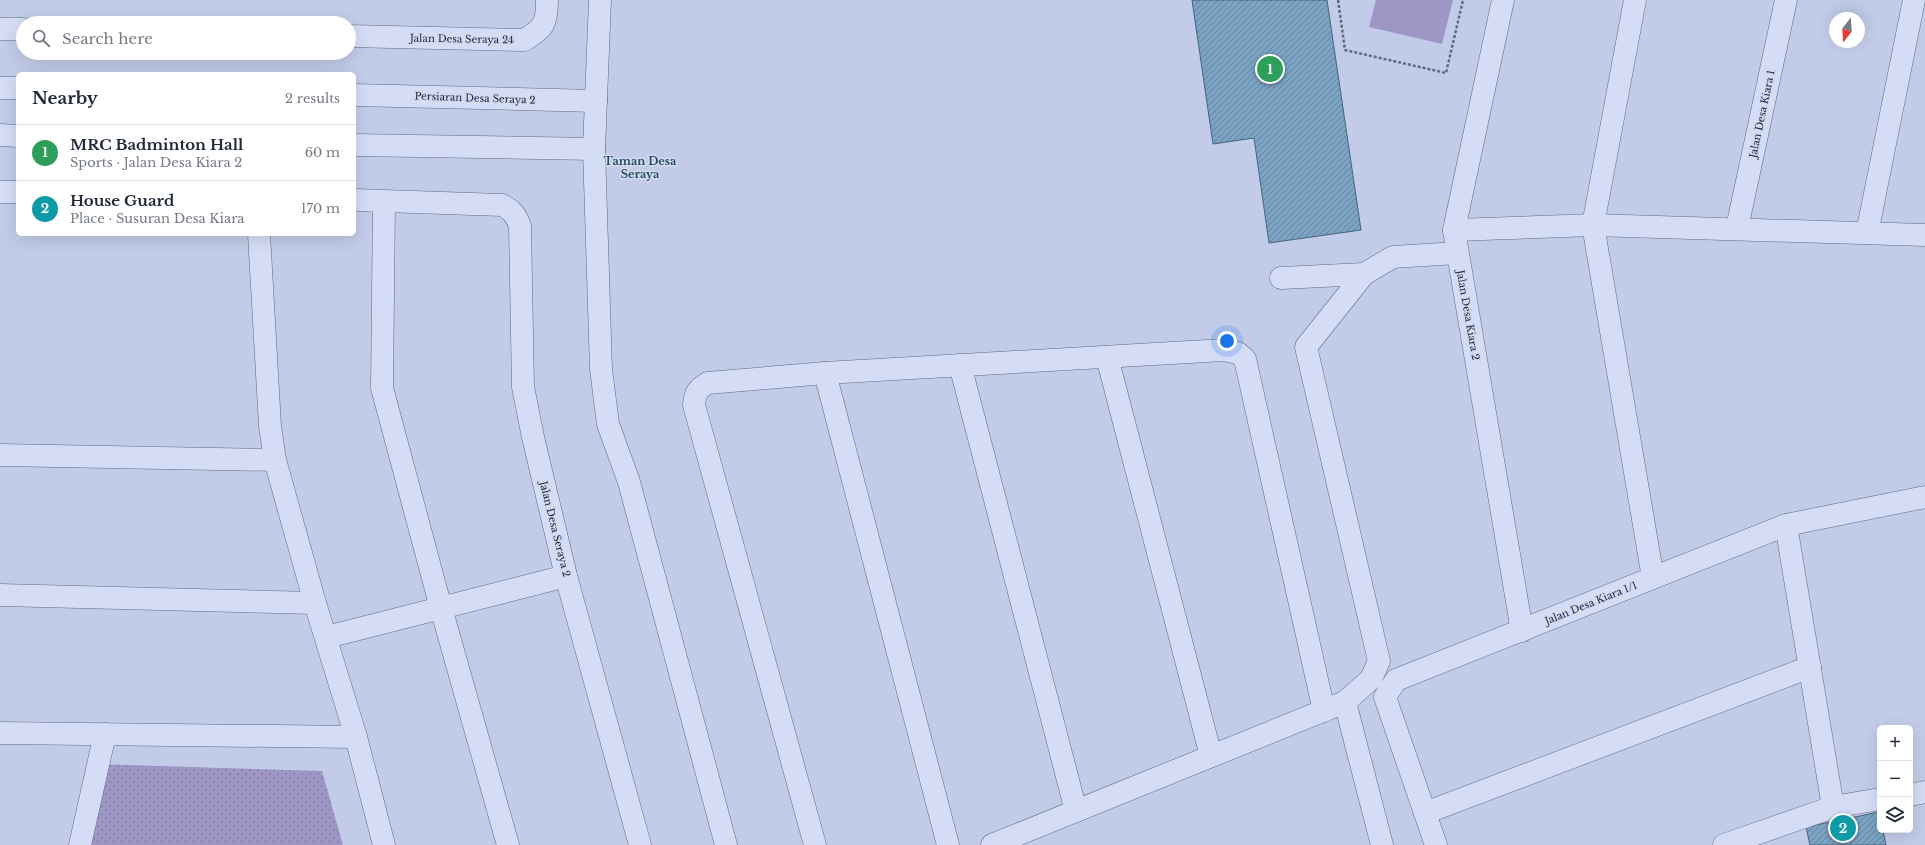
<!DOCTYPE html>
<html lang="en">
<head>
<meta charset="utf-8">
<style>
	body { margin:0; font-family:"Libre Baskerville",serif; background:#f6f6f7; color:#1f2937 }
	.controls { position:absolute; right:12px; bottom:12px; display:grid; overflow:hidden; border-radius:6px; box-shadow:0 4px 16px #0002 }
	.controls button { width:36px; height:36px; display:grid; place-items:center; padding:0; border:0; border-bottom:1px solid #e0e1e3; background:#fff; color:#1f2937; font:20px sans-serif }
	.compass { position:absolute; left:1829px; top:12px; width:36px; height:36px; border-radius:50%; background:#fff; box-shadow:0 4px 16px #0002; rotate:197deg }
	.you { position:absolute; left:1227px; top:341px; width:14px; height:14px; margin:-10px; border:3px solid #fff; border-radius:50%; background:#1a73e8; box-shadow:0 0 0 6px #1a73e833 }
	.badge { display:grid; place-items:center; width:26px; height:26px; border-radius:50%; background:#0b8043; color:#fff; font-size:13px; font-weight:700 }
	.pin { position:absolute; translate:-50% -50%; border:2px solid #fff; box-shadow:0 1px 4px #0006 }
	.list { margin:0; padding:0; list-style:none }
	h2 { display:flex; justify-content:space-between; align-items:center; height:52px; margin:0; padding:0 16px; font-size:17px }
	h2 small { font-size:13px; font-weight:400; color:#747a83 }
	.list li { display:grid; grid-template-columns:26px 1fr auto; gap:12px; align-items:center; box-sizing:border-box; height:56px; padding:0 16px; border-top:1px solid #e0e1e3 }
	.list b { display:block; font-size:15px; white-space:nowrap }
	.list p { margin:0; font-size:13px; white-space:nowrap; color:#747a83 }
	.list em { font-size:13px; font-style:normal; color:#747a83 }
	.icon { flex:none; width:22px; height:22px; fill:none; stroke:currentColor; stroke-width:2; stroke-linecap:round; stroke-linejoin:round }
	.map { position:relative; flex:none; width:1925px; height:845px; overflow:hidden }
	.search { position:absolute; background:#fff; box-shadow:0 4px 16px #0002; left:16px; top:16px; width:340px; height:44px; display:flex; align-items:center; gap:10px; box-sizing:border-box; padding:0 14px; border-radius:22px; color:#747a83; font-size:15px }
	.panel { position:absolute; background:#fff; box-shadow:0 4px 16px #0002; left:16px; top:72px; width:340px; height:164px; border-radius:6px }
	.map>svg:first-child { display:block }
	.park { fill:url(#park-dots) }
	.garden { fill:#9e97c6 }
	.building { fill:url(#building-hatch); stroke:#43657e }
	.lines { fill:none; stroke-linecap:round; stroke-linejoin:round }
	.minor-casing { stroke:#5b6c81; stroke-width:23 }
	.path { stroke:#5b6c81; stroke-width:2.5; stroke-dasharray:3 2; stroke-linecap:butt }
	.minor { stroke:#d4ddf5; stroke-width:22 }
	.labels { text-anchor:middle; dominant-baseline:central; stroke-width:3; stroke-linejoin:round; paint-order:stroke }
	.street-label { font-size:10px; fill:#1e2832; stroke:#d1d9f1 }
	.neighbourhood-label { font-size:11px; font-weight:bold; fill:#224d5a; stroke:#d1d9f1 }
</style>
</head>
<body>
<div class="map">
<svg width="1925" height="845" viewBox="0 0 1925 845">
	<defs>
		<pattern id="park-dots" width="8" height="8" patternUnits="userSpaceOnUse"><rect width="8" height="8" fill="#9e97c6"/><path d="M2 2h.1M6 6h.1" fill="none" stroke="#807ba1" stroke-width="1.8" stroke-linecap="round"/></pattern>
		<pattern id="building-hatch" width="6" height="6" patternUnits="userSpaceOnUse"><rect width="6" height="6" fill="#7ca3c3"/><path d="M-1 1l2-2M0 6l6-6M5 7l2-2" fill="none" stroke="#65859f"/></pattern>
	</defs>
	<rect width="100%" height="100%" fill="#c2cce9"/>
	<path class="park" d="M94,764L322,771L343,845H82Z"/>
	<path class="garden" d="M1376,0H1453L1442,44L1369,27Z"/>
	<g class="building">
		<path d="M1192,0H1327L1361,230L1269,243L1254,138L1213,144Z"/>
		<path d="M1879,812L1880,830H1883L1886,845H1810L1806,827Z"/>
	</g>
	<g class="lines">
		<defs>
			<g id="minor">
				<path d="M600,0L594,149L601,369L608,424L629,482L726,845"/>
				<path d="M1503,0L1454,230L1522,631"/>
				<path d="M1635,0L1593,225L1653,578"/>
				<path d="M0,29H23"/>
				<path d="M349,36L524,40C544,29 547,23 547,0"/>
				<path d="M0,88H18"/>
				<path d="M354,95L596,101"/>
				<path d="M0,135L18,136"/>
				<path d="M354,145L594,149"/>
				<path d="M0,192H18"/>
				<path d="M354,200L502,205C512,210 516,215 520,226L523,387L533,437L566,576L640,845"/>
				<path d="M384,202L382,388L441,608L508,845"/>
				<path d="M1737,228L1786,0"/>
				<path d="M1454,230L1593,225L1925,235"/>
				<path d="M1867,233L1914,0"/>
				<path d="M259,234L270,426L275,460L315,603L356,737L384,845"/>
				<path d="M1281,278L1364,274L1393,257L1457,253"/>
				<path d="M1107,357L1211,756"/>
				<path d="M960,365L1076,811"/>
				<path d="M825,373L948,845"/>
				<path d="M0,455L275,460"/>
				<path d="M1786,525L1833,807"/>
				<path d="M0,595L315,603"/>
				<path d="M327,637L566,576"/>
				<path d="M1345,702L1382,845"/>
				<path d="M0,733L356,737"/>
				<path d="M1910,795L1925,792"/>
				<path d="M1425,813L1810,667"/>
				<path d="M80,845L105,734"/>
				<path d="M815,845L694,405C695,393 698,388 708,383L825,373L1224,350L1238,353L1245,359L1324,711"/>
				<path d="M992,845L1345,702L1371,679L1379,661L1306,347L1364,274"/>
				<path d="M1436,845L1385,697L1396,680L1786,525L1925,497"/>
				<path d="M1724,845L1833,807L1880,799"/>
			</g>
		</defs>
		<use href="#minor" class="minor-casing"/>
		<path class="path" d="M1338,0L1345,50L1446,73L1463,0"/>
		<use href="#minor" class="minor"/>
	</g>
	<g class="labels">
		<g class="street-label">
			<text transform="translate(462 39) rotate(1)">Jalan Desa Seraya 24</text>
			<text transform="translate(475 98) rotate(2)">Persiaran Desa Seraya 2</text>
			<text transform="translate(1762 114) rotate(-78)">Jalan Desa Kiara 1</text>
			<text transform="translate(1468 315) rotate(80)">Jalan Desa Kiara 2</text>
			<text transform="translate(555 529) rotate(76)">Jalan Desa Seraya 2</text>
			<text transform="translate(1591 603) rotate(-22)">Jalan Desa Kiara 1/1</text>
		</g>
		<g class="neighbourhood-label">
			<text x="640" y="161">Taman Desa<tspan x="640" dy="13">Seraya</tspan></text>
		</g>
	</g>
</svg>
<div class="controls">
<button>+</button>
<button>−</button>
<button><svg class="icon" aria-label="layers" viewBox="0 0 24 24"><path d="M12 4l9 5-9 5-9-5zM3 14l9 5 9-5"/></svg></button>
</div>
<svg class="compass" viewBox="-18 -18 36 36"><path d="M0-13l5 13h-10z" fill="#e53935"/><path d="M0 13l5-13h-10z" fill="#747a83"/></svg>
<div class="you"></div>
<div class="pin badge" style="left:1270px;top:69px;background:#2e9e5b">1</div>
<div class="pin badge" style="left:1843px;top:828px;background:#0f9aa8">2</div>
<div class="search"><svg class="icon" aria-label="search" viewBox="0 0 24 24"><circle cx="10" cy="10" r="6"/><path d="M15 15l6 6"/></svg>Search here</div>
<section class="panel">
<h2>Nearby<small>2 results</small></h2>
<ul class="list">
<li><span class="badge" style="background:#2e9e5b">1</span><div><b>MRC Badminton Hall</b><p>Sports · Jalan Desa Kiara 2</p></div><em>60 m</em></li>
<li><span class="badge" style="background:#0f9aa8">2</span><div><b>House Guard</b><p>Place · Susuran Desa Kiara</p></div><em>170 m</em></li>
</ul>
</section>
</div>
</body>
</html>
